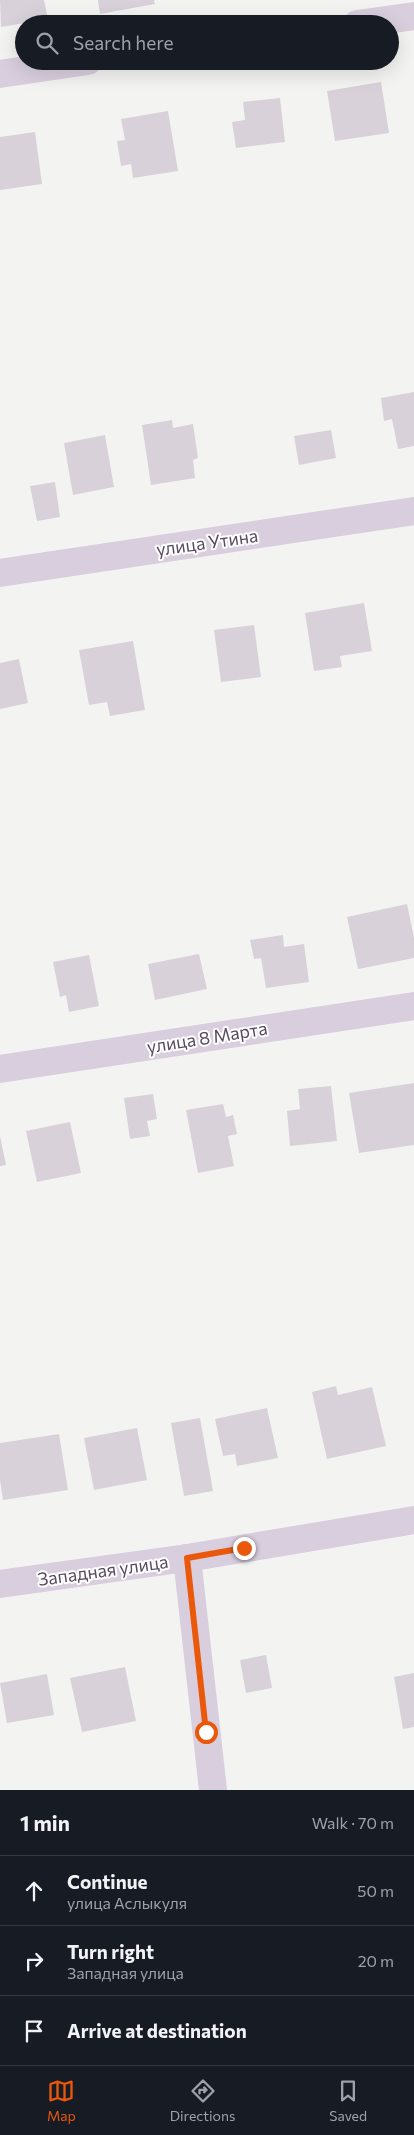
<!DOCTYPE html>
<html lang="en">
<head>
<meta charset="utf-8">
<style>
	body { margin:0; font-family:Commissioner,sans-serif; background:#20242c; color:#f1f3f6 }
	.stop { position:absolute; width:15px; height:15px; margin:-11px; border:4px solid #ea580c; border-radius:50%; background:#fff }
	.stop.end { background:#ea580c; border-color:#fff; box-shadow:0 1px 5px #0008 }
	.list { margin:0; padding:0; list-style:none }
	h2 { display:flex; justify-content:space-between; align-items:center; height:65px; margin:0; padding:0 20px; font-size:21px }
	h2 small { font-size:16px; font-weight:400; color:#9ea1a6 }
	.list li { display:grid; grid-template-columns:32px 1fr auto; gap:15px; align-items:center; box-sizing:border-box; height:70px; padding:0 20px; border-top:1px solid #363941 }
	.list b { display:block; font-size:19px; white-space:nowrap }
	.list p { margin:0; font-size:16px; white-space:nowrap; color:#9ea1a6 }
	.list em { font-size:16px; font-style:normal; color:#9ea1a6 }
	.icon { flex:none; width:28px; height:28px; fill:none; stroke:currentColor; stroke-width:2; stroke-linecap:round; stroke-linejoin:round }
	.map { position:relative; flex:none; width:414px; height:1790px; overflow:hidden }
	.search { position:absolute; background:#171b24; box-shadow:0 5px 20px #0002; left:15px; right:15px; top:15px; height:55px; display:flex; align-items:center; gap:12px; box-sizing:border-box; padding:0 18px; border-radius:28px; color:#9ea1a6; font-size:19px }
	.sheet { height:275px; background:#171b24 }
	nav { display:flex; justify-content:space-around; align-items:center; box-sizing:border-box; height:70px; border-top:1px solid #363941; background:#171b24; font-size:14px; color:#9ea1a6 }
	nav a { display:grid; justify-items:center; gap:2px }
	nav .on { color:#ea580c }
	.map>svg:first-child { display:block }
	.building { fill:#d8d1d9 }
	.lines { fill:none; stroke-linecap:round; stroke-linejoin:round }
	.minor { stroke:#d9cede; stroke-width:28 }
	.route { stroke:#ea580c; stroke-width:6 }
	.labels { text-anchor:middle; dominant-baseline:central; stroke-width:4; stroke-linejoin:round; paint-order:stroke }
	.street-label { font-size:18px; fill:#594960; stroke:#fff }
</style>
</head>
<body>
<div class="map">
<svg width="414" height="1790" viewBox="0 0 414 1790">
	<rect width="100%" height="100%" fill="#f3f4f2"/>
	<g class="building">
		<path d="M0,0H44L48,19L1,27Z"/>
		<path d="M98,0H154L155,4L100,14Z"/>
		<path d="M381,82L389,133L335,141L327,91Z"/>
		<path d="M280,98L285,142L236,148L232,122L245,120L243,102Z"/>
		<path d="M168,111L178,171L133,178L131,164L121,166L117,141L125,140L121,119Z"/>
		<path d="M35,132L42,184L0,190V137Z"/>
		<path d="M414,392V446L398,449L392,419L384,421L381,398Z"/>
		<path d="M172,420L173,428L193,424L198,458L193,460L195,478L151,485L142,425Z"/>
		<path d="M331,430L336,458L299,465L294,436Z"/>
		<path d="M105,435L114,487L73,495L64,443Z"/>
		<path d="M55,482L60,517L37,521L30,486Z"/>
		<path d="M364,603L372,651L340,656L342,667L314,671L305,613Z"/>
		<path d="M254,625L261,677L221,682L214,630Z"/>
		<path d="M133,641L145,710L110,716L107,702L89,705L79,650Z"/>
		<path d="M19,659L28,703L0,709V663Z"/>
		<path d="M407,904L414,938V958L358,969L347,917Z"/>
		<path d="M283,935L284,947L304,944L309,982L266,988L261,958L254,959L250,940Z"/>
		<path d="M199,954L207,989L155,1000L148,964Z"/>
		<path d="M89,955L99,1006L69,1012L66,995L60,997L53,962Z"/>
		<path d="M414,1083V1145L359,1153L349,1093Z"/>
		<path d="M331,1086L337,1141L290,1146L287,1111L300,1109L298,1089Z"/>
		<path d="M153,1094L157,1119L147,1121L150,1136L130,1139L124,1098Z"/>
		<path d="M223,1104L226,1117L233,1115L237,1134L228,1136L234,1166L198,1173L186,1110Z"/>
		<path d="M70,1122L81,1173L37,1182L26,1131Z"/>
		<path d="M0,1136L6,1165L0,1166Z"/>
		<path d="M336,1386L338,1395L372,1387L386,1446L327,1459L312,1392Z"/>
		<path d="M267,1408L278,1458L237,1466L235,1454L223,1456L215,1419Z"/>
		<path d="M200,1418L213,1491L184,1496L171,1423Z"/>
		<path d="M137,1428L147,1480L94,1490L84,1438Z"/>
		<path d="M59,1434L68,1490L3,1500L0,1480V1443Z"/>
		<path d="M266,1655L272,1688L246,1693L240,1660Z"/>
		<path d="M125,1667L136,1721L82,1732L70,1678Z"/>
		<path d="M414,1673V1727L403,1729L394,1677Z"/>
		<path d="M47,1674L54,1715L7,1723L0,1683Z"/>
	</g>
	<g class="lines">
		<g class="minor">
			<path d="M357,24L414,16"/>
			<path d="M0,74L88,61"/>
			<path d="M0,573L414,511"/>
			<path d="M0,1069L414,1006"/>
			<path d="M187,1558L213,1790"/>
			<path d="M0,1584L187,1558L414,1520"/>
		</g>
	</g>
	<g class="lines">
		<path class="route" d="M206,1732L187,1558L244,1548"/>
	</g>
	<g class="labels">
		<g class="street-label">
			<text transform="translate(207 542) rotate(-8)">улица Утина</text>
			<text transform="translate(207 1037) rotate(-9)">улица 8 Марта</text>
			<text transform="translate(103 1570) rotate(-8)">Западная улица</text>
		</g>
	</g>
</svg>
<div class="stop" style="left:206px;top:1732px"></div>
<div class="stop end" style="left:244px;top:1548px"></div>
<div class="search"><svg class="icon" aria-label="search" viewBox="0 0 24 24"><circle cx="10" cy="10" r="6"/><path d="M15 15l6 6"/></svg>Search here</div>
</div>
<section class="sheet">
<h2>1 min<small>Walk · 70 m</small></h2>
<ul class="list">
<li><svg class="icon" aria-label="ahead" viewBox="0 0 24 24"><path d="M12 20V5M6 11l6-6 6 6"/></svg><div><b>Continue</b><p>улица Аслыкуля</p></div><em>50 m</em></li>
<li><svg class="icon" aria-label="right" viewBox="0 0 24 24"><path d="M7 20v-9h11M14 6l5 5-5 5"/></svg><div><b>Turn right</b><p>Западная улица</p></div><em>20 m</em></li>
<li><svg class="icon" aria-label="arrive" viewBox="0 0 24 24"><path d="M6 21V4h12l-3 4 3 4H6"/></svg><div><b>Arrive at destination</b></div></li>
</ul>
</section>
<nav>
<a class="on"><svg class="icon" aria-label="map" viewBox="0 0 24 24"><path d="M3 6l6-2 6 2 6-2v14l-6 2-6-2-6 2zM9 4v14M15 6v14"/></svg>Map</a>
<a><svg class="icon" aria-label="directions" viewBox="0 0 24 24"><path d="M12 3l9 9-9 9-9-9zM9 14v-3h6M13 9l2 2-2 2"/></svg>Directions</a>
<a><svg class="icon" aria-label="saved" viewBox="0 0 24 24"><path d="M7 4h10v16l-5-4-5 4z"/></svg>Saved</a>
</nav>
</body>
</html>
